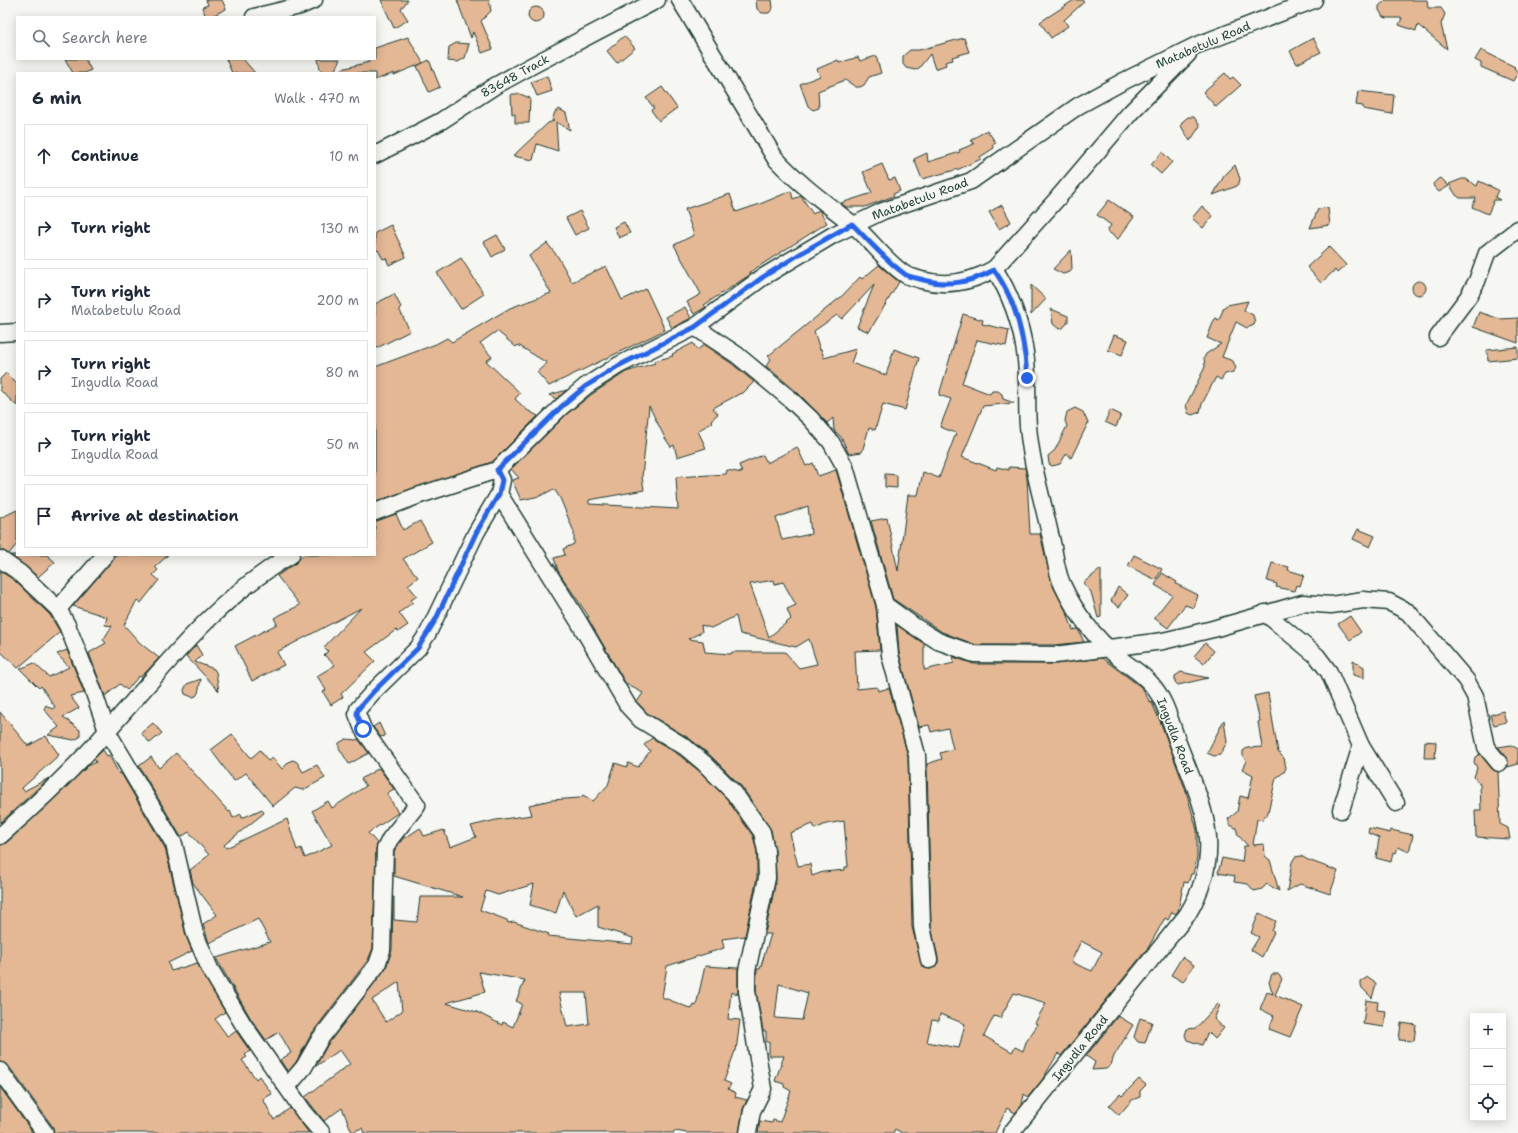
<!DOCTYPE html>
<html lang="en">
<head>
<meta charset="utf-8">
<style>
	body { margin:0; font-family:"Shantell Sans",sans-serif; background:#f6f6f7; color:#1f2937 }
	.controls { position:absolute; right:12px; bottom:12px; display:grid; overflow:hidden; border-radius:0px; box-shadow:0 2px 10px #0003 }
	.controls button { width:36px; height:36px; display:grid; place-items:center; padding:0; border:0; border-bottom:1px solid #e0e1e3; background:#fff; color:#1f2937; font:20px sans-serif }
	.stop { position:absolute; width:12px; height:12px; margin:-9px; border:3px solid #2563eb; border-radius:50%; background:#fff }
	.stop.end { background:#2563eb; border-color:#fff; box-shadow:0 1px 4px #0008 }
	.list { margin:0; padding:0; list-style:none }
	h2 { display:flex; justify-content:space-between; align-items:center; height:52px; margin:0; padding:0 16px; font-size:17px }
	h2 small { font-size:13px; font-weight:400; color:#747a83 }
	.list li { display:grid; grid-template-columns:26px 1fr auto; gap:12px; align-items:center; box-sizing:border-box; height:64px; margin:0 8px 8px; padding:0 8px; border:1px solid #e0e1e3; border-radius:0px }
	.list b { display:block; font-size:15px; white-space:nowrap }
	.list p { margin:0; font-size:13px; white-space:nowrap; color:#747a83 }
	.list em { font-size:13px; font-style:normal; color:#747a83 }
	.icon { flex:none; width:22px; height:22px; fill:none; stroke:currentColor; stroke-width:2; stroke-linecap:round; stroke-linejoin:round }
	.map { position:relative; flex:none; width:1518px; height:1133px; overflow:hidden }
	.search { position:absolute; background:#fff; box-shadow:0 2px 10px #0003; left:16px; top:16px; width:360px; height:44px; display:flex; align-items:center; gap:10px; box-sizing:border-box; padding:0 14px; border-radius:0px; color:#747a83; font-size:15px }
	.panel { position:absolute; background:#fff; box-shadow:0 2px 10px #0003; left:16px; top:72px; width:360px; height:484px; border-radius:0px }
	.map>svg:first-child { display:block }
	.building { fill:#e4b795; stroke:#1f3d34; fill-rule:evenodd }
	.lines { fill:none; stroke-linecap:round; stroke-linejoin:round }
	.street-casing { stroke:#1f3d34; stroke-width:19 }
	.street { stroke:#f6f6f2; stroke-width:16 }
	.route { stroke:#2563eb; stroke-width:5 }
	.labels { text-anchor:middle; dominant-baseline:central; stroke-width:3; stroke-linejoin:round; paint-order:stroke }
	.street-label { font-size:12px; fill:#1f3d34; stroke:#f6f6f2 }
</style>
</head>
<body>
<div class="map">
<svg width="1518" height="1133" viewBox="0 0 1518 1133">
	<rect width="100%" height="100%" fill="#f6f6f2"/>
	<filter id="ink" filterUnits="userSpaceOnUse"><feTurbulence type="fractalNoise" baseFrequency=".025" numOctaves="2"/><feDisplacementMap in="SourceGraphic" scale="8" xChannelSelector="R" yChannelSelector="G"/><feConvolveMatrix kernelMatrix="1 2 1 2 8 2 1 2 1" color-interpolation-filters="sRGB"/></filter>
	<g filter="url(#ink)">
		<g class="building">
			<path d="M206,0H222L226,9L210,17H206L202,7L208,5Z"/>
			<path d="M381,0H408L401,9L408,20L394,28Z"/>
			<path d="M457,0H489L491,11L481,21L493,49L482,53L473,32L471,38Z"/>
			<path d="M756,0H772L773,8L769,13H762L757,9Z"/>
			<path d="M1074,0H1082L1084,2L1064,20L1068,26L1051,38L1040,22Z"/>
			<path d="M1386,0H1427L1428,8H1441L1445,14L1441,24L1447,49L1418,25L1416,31L1399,25L1402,18H1387L1383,17L1379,10V6Z"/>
			<circle cx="536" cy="15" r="8"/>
			<path d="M624,36L635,48L617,63L607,51Z"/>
			<path d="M408,37L423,63L394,75V73L375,80V73H342V69L369,62L368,59H375V48Z"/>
			<path d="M964,38L969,52L952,57L953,60L945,62L946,65L935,69L930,54L919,68L915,70L906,68L903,64V56L910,50H919Z"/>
			<path d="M1313,38L1321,52L1297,64L1290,51Z"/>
			<path d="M456,43L469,44L465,58L458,62L448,61L449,47Z"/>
			<path d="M1481,50L1515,67L1514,68L1518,72L1513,81L1481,67V63L1475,60Z"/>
			<path d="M876,56L881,73L869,77L864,85L860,87H856L845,80L818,91L819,108L813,110L808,106L800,84L820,76L817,69L838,60L839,63L858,57L860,61Z"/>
			<path d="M65,59H85L91,70L85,73H73Z"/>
			<path d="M226,59H243L255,73H232Z"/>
			<path d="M318,59H340L335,70L328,73L320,70Z"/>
			<path d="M429,60L440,87L429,92L417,66Z"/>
			<path d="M1225,73L1230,79L1233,77L1241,85L1216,107L1203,92Z"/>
			<path d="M547,76L552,91L537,96L531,82Z"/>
			<path d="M662,87L677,108L659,121L651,110L654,108L646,98Z"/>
			<path d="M1358,91L1394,95L1392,114L1363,109V106L1356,105Z"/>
			<path d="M511,94H520L530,98L529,123H515V114H512Z"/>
			<path d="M559,109L566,113L570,130L556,122L558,151L537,144L533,160L513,156L548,123L554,121L552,120L555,112Z"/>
			<path d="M1188,117H1194L1200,126L1190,141L1181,126L1182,122Z"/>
			<path d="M987,130L996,143L992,145L994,148L980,157L981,159L959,169L922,179L914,159L927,153L928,162L960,152L959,150L974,144L971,140Z"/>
			<path d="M1162,152L1172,162L1161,174L1151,165Z"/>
			<path d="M882,164L889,180L895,178L900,191L893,194L894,196L865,207H846L841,203L872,193L863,172Z"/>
			<path d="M1235,165L1240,179L1239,183L1237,186L1213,195L1224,176Z"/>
			<path d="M1441,178L1449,186L1439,192L1434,187L1433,184L1438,179Z"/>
			<path d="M1462,179H1466L1477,186L1479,181L1498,190L1495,197L1500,200H1494L1488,214L1472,207L1476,198H1460L1456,195L1449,184Z"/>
			<path d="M791,191L793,199L801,196L813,214L819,210L827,223L750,272L751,274L704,305L706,307L694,314L687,302L701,294L674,245L694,235L685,209L730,194L736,212L760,204Z"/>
			<path d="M1109,200L1134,217L1118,239L1107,231L1111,225L1097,215Z"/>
			<path d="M1002,205L1011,222L999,229L989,212Z"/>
			<path d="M1202,206L1213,216L1203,228L1192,218Z"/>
			<path d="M1328,208L1330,225L1310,228L1318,209Z"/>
			<path d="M580,211L589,228L575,235L566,218Z"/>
			<path d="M624,222L630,233L619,238L614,227Z"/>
			<path d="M391,225L406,257L389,265L386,258L383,259L378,250L375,251V233Z"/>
			<path d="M497,235L505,249L492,257L484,242Z"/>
			<path d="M547,243L558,257L572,282L606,266L622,300L646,289L665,330L549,386L537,372L547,363L518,345L516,347L497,331L480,343L492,357L486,361L520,393L515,399L527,410L538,416L492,462L375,502V367L436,344L447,338L452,342L510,308L551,293L529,256Z"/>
			<path d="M1329,247L1346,265L1337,273L1335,270L1321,283L1307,267Z"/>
			<path d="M1071,250L1072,269L1070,272L1063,274L1053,269Z"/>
			<path d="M461,258L484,294L461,309L437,273Z"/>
			<path d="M879,265L899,282L869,332L857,327L874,285L842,319L837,315L814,331L820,350L821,349L824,358L856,349L851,363L886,375L894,349L919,358L905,410L883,404L875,430L869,428L862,452L849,454L841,437L834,430L833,418L827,423L797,392L766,366L771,359L768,356L842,296L860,277L862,279Z"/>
			<circle cx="1419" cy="288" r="7"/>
			<path d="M1031,285L1046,299L1031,315Z"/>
			<path d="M394,294L401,307L399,309L410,331L375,349V304Z"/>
			<path d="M1248,301L1244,310L1253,315L1255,322L1254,325L1247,328L1236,322L1222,357L1233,361L1236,368L1233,372L1225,374L1221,380L1216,377L1202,404L1200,412L1192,415L1188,413L1186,405L1205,367L1204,358L1206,354L1221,344L1207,338L1215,318L1219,320L1224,307L1227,305Z"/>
			<path d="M685,307L691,318L672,328L666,317Z"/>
			<path d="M1051,309L1068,316V322L1063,328L1059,329L1053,324Z"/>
			<path d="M1479,312L1500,319L1518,318V343L1473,327Z"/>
			<path d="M963,314L983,320L982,324L1009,330L1006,346L977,340L962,383L990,394L992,391H998L1002,394L1003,399L1014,403L983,406L962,457L996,470L997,467L1009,470V467L1025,468L1027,478L1030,534H1040L1052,584L1067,613L1073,630L1078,629L1084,642L1054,645H976L942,632L893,599L871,521L887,518L898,571L908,495H918L923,472L939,478L956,433L940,427L951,399L939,395Z"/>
			<path d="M1114,335L1128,340L1122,355L1108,350Z"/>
			<path d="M693,343L697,350L704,345L731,363L754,382L742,394L741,393L713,408L718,414L711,420L712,422L698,431L706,448L677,457L674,445L671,447L665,438L649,406L642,477L644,490L589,500V504L678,509L676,477L726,474L727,470L742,473L739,465L763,455L767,463L797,447L806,466L813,463L818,476L836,470L876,607L880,650L855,651L857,689L877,687L878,691L889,688L908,756L912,927L922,967L931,969L938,963V958L931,926L927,764L942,759L940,753L953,749L948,728L931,732L929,725L919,727L899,653L897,625L924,644V670L954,663L953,657L974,664H1055L1102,658L1141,687L1150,702L1151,701L1160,721L1186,791L1197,830V857L1193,874H1191L1188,883L1184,882L1178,911L1176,914L1172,912L1168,920L1165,918L1148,948L1061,1056L1058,1053L1057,1055L1042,1080L1028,1097L1024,1094L1022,1105L1015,1113L1007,1108L995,1133H902L895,1129L893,1133H758L760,1121L772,1123L773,1120L780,1122L791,1091L784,1087V1084L775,1081L784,1056H769V1042H766V1031H763L756,990L757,969H760L771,934H765L776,880L775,851L771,830L742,787L711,756L690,739L647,713L637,702L643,693L626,684L587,617H589L558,571L554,558L565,555L563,549L574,544V532L560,498L554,489L540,496L521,500L512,480L519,478L511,469L567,414L592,394L626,372L655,363L654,361L673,356L672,354ZM808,506L811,534L782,540L776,518ZM774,580L775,584L783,582L796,605L787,609L791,619L769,637L750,584ZM736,616L740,634L796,647L809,639L817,664L799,668L785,652H732L731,654L705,652L703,641L688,639L702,632L701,625L711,628ZM844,821L848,867H845V870L823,872L812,876L810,864L798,866L790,833L813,824L815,829L826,824ZM1081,941L1102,952L1092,971L1071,962ZM779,984L808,993L802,1020L775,1018ZM1014,993L1046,1003L1035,1023L1038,1024L1026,1042L1023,1051L1015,1047L1012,1052L984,1036L994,1016L1000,1018ZM940,1014L965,1024L959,1048L927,1042L932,1020L939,1021Z"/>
			<path d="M1518,347V358L1488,361L1487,350Z"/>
			<path d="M6,373L17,384V406L0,390V379Z"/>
			<path d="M567,390L556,399L549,395Z"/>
			<path d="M1075,408L1083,412L1088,423L1071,458L1067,453L1060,464L1052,466L1049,464L1048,456L1055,450L1067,426L1065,421L1067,412Z"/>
			<path d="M1110,410L1121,415L1116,427L1105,422Z"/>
			<path d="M885,474L897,475V488L885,487Z"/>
			<path d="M17,510V544L9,554L0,550V518Z"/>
			<path d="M396,514L403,530L420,521L432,542L403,559L418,577L408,585L417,596L411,600L413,602L399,613L408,625L398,632L396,630L366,652L375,661L341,694L343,697L331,705L323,692L326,690L317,676L335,665L324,655L328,651L324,647L361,608L277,652L284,665L252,681L235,646L277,624L274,618L300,605L277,576L296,563L303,555H375V521Z"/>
			<path d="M1358,529L1375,536L1370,547L1353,539Z"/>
			<path d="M11,555H47L55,562L38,577Z"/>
			<path d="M114,555H168L155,567L158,570L153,575L159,580L141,603L137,600L124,625L140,643L159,658L145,673L140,677L139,676L127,690L120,684L105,696L89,653L106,643L103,640L112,626L105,625L107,617L73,606L112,561Z"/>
			<path d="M1134,555L1162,569L1156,580L1128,566Z"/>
			<path d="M1272,563L1289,567L1288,570L1304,575L1300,586L1296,585L1294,591L1276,587L1277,584L1267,581Z"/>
			<path d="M1101,569V617L1098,618L1091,592L1083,583Z"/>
			<path d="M0,571L14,580L50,615L60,632L18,668L0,651Z"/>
			<path d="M1162,573L1177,582L1176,584L1198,595L1194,608L1185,605L1168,628L1154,618L1172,595L1155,585Z"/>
			<path d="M1118,587L1128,595L1119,607L1111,601Z"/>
			<path d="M1350,616L1361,632L1350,640L1338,624Z"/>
			<path d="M1205,643L1214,651L1204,664L1194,656Z"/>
			<path d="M196,645L202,655L195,662L214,669L216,672L219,691L186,656Z"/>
			<path d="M67,650L84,693L70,696L79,708L63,717L80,730V737L74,740L48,735L59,727L44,709L46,705L52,709L55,707L41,686L39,688L20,669L34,663L49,677L69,667L57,654Z"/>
			<path d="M1353,660L1364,667V678L1353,675Z"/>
			<path d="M1181,672L1208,678L1178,685L1175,682V676Z"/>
			<path d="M201,679L198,693L196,696L192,697L185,694L184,690L187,684Z"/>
			<path d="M1268,693L1278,752L1284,758L1286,768L1284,772L1276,778L1267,816H1264L1263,820L1257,819L1253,845L1264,844L1265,856L1270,860L1279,891L1267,884L1262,889L1254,891L1248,884L1234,882L1235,876L1218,873L1222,858L1242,862L1244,846H1248L1238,835L1236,828L1230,825L1228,819L1237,812L1240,796L1248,798L1253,775L1242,769L1246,761L1243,756V751L1247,748L1262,747L1258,722L1260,721L1254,696Z"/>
			<path d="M1503,711L1506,722L1494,725L1490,715Z"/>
			<path d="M0,712L28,746L46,736L59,755L22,788L24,791L49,778L0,823Z"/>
			<path d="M1224,720L1227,742L1220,755L1214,756L1207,753Z"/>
			<path d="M153,723L162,733L150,743L141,733Z"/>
			<path d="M379,723L385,736L381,737L373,727Z"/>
			<path d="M232,734L251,758L260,750L268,761L273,758L282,769L290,761L293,760L297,762L303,772L317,765L325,778L303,790L295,788L273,806L246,773L234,781L211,750Z"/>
			<path d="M652,738L679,755L698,770L727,799L753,836L757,852V877L745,936L722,939L724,948L667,966L662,997L692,1009L694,1005L696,1006L705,966L738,968V994L731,992L728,1019L740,1020L736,1051H735L724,1081L731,1084L728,1089L736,1093L735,1097L747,1100L743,1109L739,1133H688L674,1131V1133H364L362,1128L352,1132L342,1108L324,1121L305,1097L350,1064L340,1050L316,1066L328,1044L386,968L392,950L393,897H394V920L417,922L420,897H463L394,876V851L404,837L405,838L420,828L424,836L444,830L450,847L476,837L471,826L496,820L532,815L529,805L551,800L580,798L583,795L593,801L608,785L615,763L627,767L628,763L638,767L650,751L644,745ZM534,884L530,905L556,913L563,890L576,916L598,904V927L633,938L632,944L548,936L549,934L514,922L508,923L507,920L480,910L486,891L498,895ZM479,972L525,980L516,1001L522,1004L513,1027L503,1022L502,1025L477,1012L446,1003L485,992ZM399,982L402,1011L386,1022L372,1000ZM559,993H586L589,1024L567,1027Z"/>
			<path d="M346,739L356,740L358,739L369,753L349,764L339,748V743Z"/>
			<path d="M1425,741L1436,742L1435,758H1424Z"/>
			<path d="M1511,745L1518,749V764L1508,767L1507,757L1498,747Z"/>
			<path d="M103,750L107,756L109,755L119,774L121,773L165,848L175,889L173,890L177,897L186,936L192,951L168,963L171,971L197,963L225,1012L215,1019L228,1037L236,1031L250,1051L245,1055L247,1057L242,1060L256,1079L259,1076L272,1094L263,1099L274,1120L290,1108L309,1133H54L53,1127L8,1065L0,1062V845L6,843L88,766L96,762L94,759Z"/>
			<path d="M176,753L229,812L230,811L233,818L241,814L242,818L262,809L264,813L224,845L226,848L287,819L297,850L301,848L305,858L332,845L312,811L328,801L332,808L366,786L361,779L379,768L394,789L387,793L398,813L368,833L377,843L376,849L373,948L368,960L312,1033L296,1062L288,1072L280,1060L291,1053L279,1032L266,1040L251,1019L216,958L270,942L258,919L209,943L203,924L217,915L193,883L190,870L209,855L189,832L181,837L139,766L151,757L159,768Z"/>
			<path d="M1480,754L1492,769L1498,772L1500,824L1508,828L1510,839L1476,837L1475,810H1481L1480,784L1474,777L1477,768L1474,762L1475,757Z"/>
			<path d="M1369,828L1390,833L1391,830L1413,835L1409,852L1398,847L1396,853L1393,852L1391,862L1376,858L1379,838L1368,833Z"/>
			<path d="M1301,856L1308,860L1338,871L1330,894L1300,884L1287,891L1292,862L1295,857Z"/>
			<path d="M1259,913L1276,921L1272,931L1274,932L1262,957L1251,950L1259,937L1251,933Z"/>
			<path d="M1182,957L1194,965L1183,982L1171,975Z"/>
			<path d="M1272,974H1278L1282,979L1275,995L1303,1007L1290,1037L1269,1029L1274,1016L1260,1009L1267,992L1273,994L1269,982Z"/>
			<path d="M1368,977L1374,981L1376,984L1372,998L1362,988L1361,985V981Z"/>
			<path d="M1366,1000L1378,1002L1377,1010L1386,1011L1384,1027L1363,1024Z"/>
			<path d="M1218,1004L1220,1005L1214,1019L1224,1028L1215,1039L1208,1032L1202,1045L1187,1040L1185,1035L1187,1029L1196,1028Z"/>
			<path d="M1118,1016L1133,1025L1114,1056L1111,1065L1106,1069L1092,1070L1095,1062L1086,1056Z"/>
			<path d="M1140,1018L1152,1022L1145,1043L1138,1042L1134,1037Z"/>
			<path d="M1401,1023L1416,1025L1414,1041L1399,1040Z"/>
			<path d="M1139,1079L1146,1085L1140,1091V1097L1132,1100L1119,1115L1109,1106L1120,1094L1122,1096Z"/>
			<path d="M0,1087L33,1133H0Z"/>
		</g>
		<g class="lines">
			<defs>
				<g id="street">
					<path d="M680,0L775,158C798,183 824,202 851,223C871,239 885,262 906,275C910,277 916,278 921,280C947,287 970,283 994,269C1010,292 1021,324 1025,352C1029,376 1026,402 1028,426C1031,463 1042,498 1050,534C1055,551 1055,570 1063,586C1076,614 1095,638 1119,658C1130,667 1143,674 1152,685C1166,701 1171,724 1178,743C1203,808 1227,849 1187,915L1011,1133"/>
					<path d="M254,17L300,6L314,0"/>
					<path d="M375,155L441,121L493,87L533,65L657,0"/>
					<path d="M994,269L1057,199L1130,113L1188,54"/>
					<path d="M695,327L737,355L790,399L811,419L831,442L845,467L885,605L914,626L938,641L974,654L1055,655L1163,641L1213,629L1303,603L1331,605L1363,600L1389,602L1408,612L1466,680L1475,696L1486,747L1499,763"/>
					<path d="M0,333L17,332"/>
					<path d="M1438,337L1468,297L1477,281L1487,253L1518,229"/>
					<path d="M499,494L579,622L628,706L641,720L685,747L704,763L734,793L762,832L766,851L767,878L747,971V991L763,1089L752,1111L748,1133"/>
					<path d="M375,512L417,496L497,470L561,407L586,386L619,365L695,327L763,277L833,235L883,211L971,181L1078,106L1122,82L1195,46L1314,0"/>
					<path d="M0,559L20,573L58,609L67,625L92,687L107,731L174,844L195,934L210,969L243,1024L304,1112L322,1133"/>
					<path d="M885,605L890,655L917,755L922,927L929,960"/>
					<path d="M58,609L105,555"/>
					<path d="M1265,613L1317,656L1329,672L1361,746L1396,803"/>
					<path d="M1341,810L1361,746"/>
					<path d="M0,836C38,803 75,768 108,730C164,667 217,598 291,555"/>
					<path d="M0,1071L45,1133"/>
					<path d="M287,1087L304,1067L320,1039L377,965L382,950L385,849L390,839L417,805L363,729L357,714L358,709L373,692L418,648L428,633L476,533L499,494L502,480L497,470"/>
				</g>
			</defs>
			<use href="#street" class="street-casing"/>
			<use href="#street" class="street"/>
		</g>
	</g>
	<g class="lines" filter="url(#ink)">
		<path class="route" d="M363,729L357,714L358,709L373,692L418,648L436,619L476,533L499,494L502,480L497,470L561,407L586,386L618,366L695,327L763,277L803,252L852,224C869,241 886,261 906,275C910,277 916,278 920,279C947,287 970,283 994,270C1016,300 1025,340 1027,378"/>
	</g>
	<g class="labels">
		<g class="street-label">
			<text transform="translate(1203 45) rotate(-23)">Matabetulu Road</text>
			<text transform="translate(515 76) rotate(-29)">83648 Track</text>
			<text transform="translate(920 199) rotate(-20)">Matabetulu Road</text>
			<text transform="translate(1175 736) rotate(69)">Ingudla Road</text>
			<text transform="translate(1080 1048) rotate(-51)">Ingudla Road</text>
		</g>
	</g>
</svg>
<div class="controls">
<button>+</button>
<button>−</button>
<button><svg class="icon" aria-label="locate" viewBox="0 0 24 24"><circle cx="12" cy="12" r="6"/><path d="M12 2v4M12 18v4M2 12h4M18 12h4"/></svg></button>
</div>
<div class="stop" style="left:363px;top:729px"></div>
<div class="stop end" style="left:1027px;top:378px"></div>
<div class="search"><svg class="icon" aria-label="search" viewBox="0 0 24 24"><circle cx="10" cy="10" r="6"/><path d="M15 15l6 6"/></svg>Search here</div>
<section class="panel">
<h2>6 min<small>Walk · 470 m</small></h2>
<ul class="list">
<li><svg class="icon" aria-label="ahead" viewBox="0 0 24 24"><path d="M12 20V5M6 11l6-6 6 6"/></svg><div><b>Continue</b></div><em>10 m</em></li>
<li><svg class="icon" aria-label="right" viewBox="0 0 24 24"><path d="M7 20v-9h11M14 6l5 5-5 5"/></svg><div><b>Turn right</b></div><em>130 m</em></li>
<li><svg class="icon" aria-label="right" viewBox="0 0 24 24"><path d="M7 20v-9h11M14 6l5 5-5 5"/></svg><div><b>Turn right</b><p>Matabetulu Road</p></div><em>200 m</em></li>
<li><svg class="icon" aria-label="right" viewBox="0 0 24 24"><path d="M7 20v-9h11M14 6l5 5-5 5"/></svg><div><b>Turn right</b><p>Ingudla Road</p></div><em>80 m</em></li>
<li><svg class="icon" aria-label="right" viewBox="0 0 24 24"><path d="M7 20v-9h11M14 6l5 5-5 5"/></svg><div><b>Turn right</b><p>Ingudla Road</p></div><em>50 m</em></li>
<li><svg class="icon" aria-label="arrive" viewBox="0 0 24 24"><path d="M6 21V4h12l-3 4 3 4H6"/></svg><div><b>Arrive at destination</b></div></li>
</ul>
</section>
</div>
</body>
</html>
